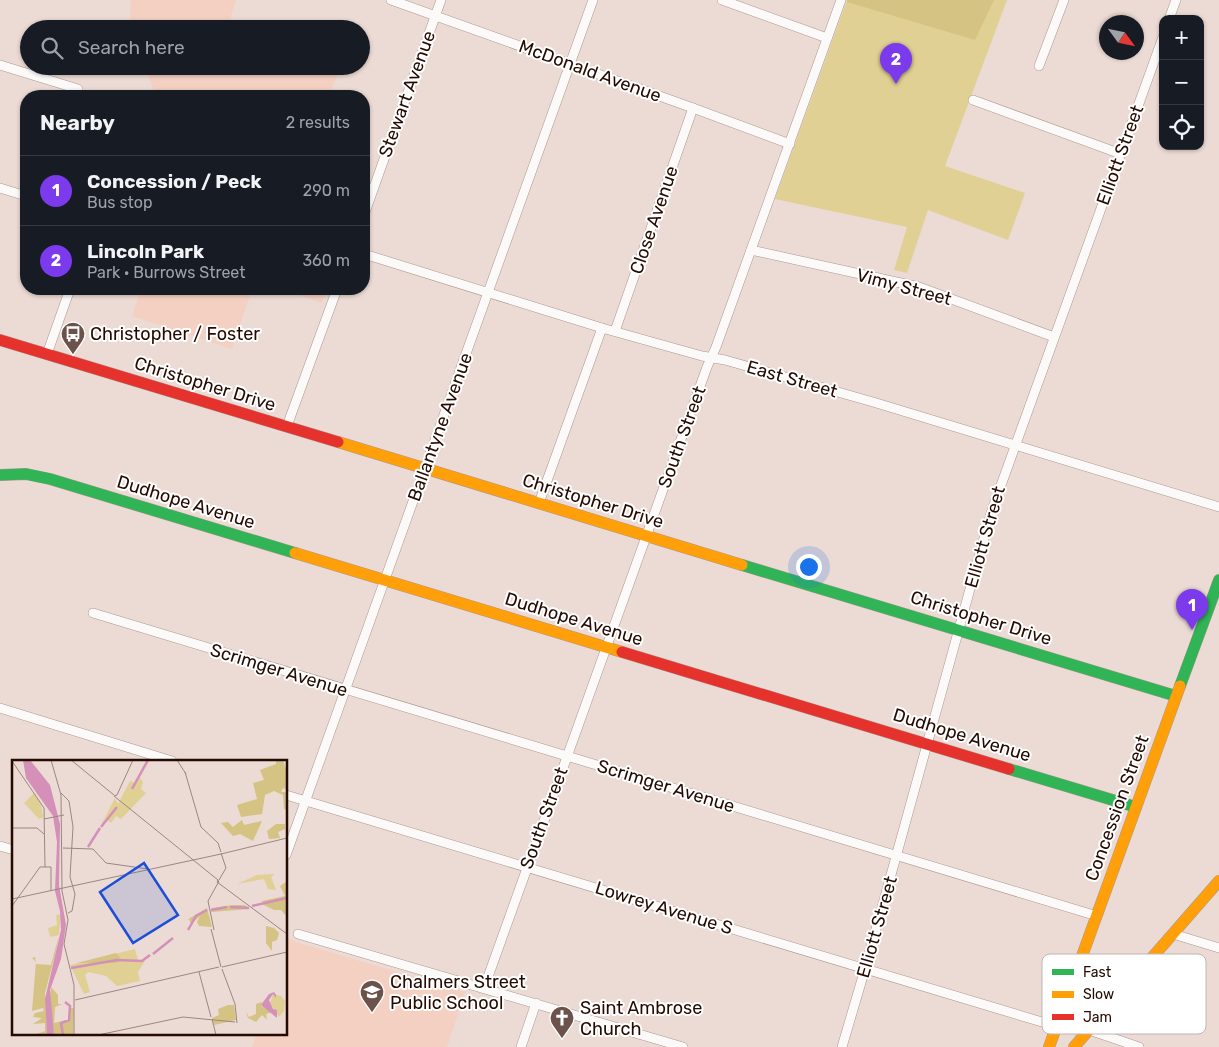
<!DOCTYPE html>
<html lang="en">
<head>
<meta charset="utf-8">
<style>
	body { margin:0; font-family:Rubik,sans-serif; background:#242831; color:#f1f3f6 }
	.controls { position:absolute; right:15px; top:15px; display:grid; overflow:hidden; border-radius:10px; box-shadow:0 1px 4px #0004 }
	.controls button { width:45px; height:45px; display:grid; place-items:center; padding:0; border:0; border-bottom:1px solid #363941; background:#171b24; color:#f1f3f6; font:25px sans-serif }
	.compass { position:absolute; left:1099px; top:15px; width:45px; height:45px; border-radius:50%; background:#171b24; box-shadow:0 1px 4px #0004; rotate:123deg }
	.you { position:absolute; left:808px; top:566px; width:18px; height:18px; margin:-12px; border:4px solid #fff; border-radius:50%; background:#1a73e8; box-shadow:0 0 0 8px #1a73e833 }
	.badge { display:grid; place-items:center; width:32px; height:32px; border-radius:50%; background:#7c3aed; color:#fff; font-size:16px; font-weight:700 }
	.pin { position:absolute; translate:-50% -41px; filter:drop-shadow(0 1px 2px #0008) }
	.pin::after { content:''; position:absolute; top:26px; width:18px; height:15px; background:inherit; clip-path:polygon(0 0,100% 0,50% 100%) }
	.list { margin:0; padding:0; list-style:none }
	h2 { display:flex; justify-content:space-between; align-items:center; height:65px; margin:0; padding:0 20px; font-size:21px }
	h2 small { font-size:16px; font-weight:400; color:#9ea1a6 }
	.list li { display:grid; grid-template-columns:32px 1fr auto; gap:15px; align-items:center; box-sizing:border-box; height:70px; padding:0 20px; border-top:1px solid #363941 }
	.list b { display:block; font-size:19px; white-space:nowrap }
	.list p { margin:0; font-size:16px; white-space:nowrap; color:#9ea1a6 }
	.list em { font-size:16px; font-style:normal; color:#9ea1a6 }
	.icon { flex:none; width:28px; height:28px; fill:none; stroke:currentColor; stroke-width:2; stroke-linecap:round; stroke-linejoin:round }
	.map { position:relative; flex:none; width:1219px; height:1047px; overflow:hidden }
	.search { position:absolute; background:#171b24; box-shadow:0 1px 4px #0004; left:20px; top:20px; width:350px; height:55px; display:flex; align-items:center; gap:12px; box-sizing:border-box; padding:0 18px; border-radius:28px; color:#9ea1a6; font-size:19px }
	.panel { position:absolute; background:#171b24; box-shadow:0 1px 4px #0004; left:20px; top:90px; width:350px; height:205px; border-radius:20px }
	.map>svg:first-child { display:block }
	.built { fill:#f4d0c2 }
	.green { fill:#e0d094 }
	.forest { fill:#d4c382 }
	.lines { fill:none; stroke-linecap:round; stroke-linejoin:round }
	.street-casing { stroke:#ad9890; stroke-width:10 }
	.fast-casing { stroke:#ad9890; stroke-width:12 }
	.slow-casing { stroke:#ad9890; stroke-width:12 }
	.jam-casing { stroke:#ad9890; stroke-width:12 }
	.street { stroke:#fcf9f9; stroke-width:9 }
	.fast { stroke:#30b455; stroke-width:11 }
	.slow { stroke:#ff9f0a; stroke-width:11 }
	.jam { stroke:#e5322d; stroke-width:11 }
	.labels { text-anchor:middle; dominant-baseline:central; stroke-width:4; stroke-linejoin:round; paint-order:stroke }
	.street-label { font-size:18px; fill:#250a02; stroke:#fff }
	.poi-label { font-size:18px; fill:#250a02; stroke:#fff; text-anchor:start }
	.inset-river { fill:none; stroke:#d490b8; stroke-width:2.5 }
	.inset-road { fill:none; stroke:#9c8780; stroke-width:1 }
	.view { fill:#1d4ed8; fill-opacity:0.15; stroke:#1d4ed8; stroke-width:2.5 }
	.inset-edge { fill:none; stroke:#250a02; stroke-width:2.5 }
	.key { fill:#fff; stroke:#beb6b3; stroke-width:1 }
	.key-label { font-size:14px; fill:#250a02 }
</style>
</head>
<body>
<div class="map">
<svg width="1219" height="1047" viewBox="0 0 1219 1047">
	<rect width="100%" height="100%" fill="#ecdad4"/>
	<g class="built">
		<path d="M131,0H236L227,29H129Z"/>
		<path d="M144,66H320L338,73L329,96H154L155,93Z"/>
		<path d="M141,289H252L232,349L132,316Z"/>
		<path d="M281,289H327L322,303Z"/>
		<path d="M288,937L296,942L465,992L447,1047H252L257,1033H286V943Z"/>
	</g>
	<path class="green" d="M847,0H1007L945,166L1025,193L1008,240L928,210L907,273L894,270L907,227L775,199Z"/>
	<path class="forest" d="M847,0H994L975,40L847,2Z"/>
	<g class="lines">
		<defs>
			<g id="street">
				<path d="M391,0L693,108L790,144"/>
				<path d="M722,0L827,38"/>
				<path d="M1169,19L1176,0"/>
				<path d="M0,65L78,89"/>
				<path d="M1039,66L1064,0"/>
				<path d="M973,100L1121,154"/>
				<path d="M0,188L26,196"/>
				<path d="M364,215L441,0"/>
				<path d="M751,250L919,287L1054,337"/>
				<path d="M364,254L602,328L702,356L725,360L873,402L1219,507"/>
				<path d="M615,331L693,108"/>
				<path d="M47,354L70,289"/>
				<path d="M287,426L337,289"/>
				<path d="M539,503L602,328"/>
				<path d="M93,613L1097,916"/>
				<path d="M0,708L172,761"/>
				<path d="M286,795L1042,1022"/>
				<path d="M0,846L14,850"/>
				<path d="M286,855L593,0"/>
				<path d="M298,934L683,1047"/>
				<path d="M1173,934L1219,948"/>
				<path d="M484,988L707,367L716,347L841,0"/>
				<path d="M1062,1011L1067,1025L1073,1029L1089,1030L1139,1047"/>
				<path d="M521,1047L536,1003"/>
				<path d="M842,1047L865,969L991,513L1163,37"/>
			</g>
			<g id="fast">
				<path d="M0,475L26,474L50,479L295,553"/>
				<path d="M742,565L1176,696"/>
				<path d="M1180,686L1219,580"/>
				<path d="M1009,769L1136,807"/>
			</g>
			<g id="slow">
				<path d="M338,442L742,565"/>
				<path d="M295,553L622,652"/>
				<path d="M1049,1047L1180,686"/>
				<path d="M1074,1047L1219,881"/>
			</g>
			<g id="jam">
				<path d="M0,340L338,442"/>
				<path d="M622,652L1009,769"/>
			</g>
		</defs>
		<use href="#street" class="street-casing"/>
		<use href="#fast" class="fast-casing"/>
		<use href="#slow" class="slow-casing"/>
		<use href="#jam" class="jam-casing"/>
		<use href="#street" class="street"/>
		<use href="#fast" class="fast"/>
		<use href="#slow" class="slow"/>
		<use href="#jam" class="jam"/>
	</g>
	<defs>
		<symbol id="bus-pin" viewBox="-11 -11 22 30"><path d="M0 17L-7.5 6A9.5 9.5 0 1 1 7.5 6Z" fill="#6b534c" stroke="#fff"/><path d="M-5-6H5V4H4V6H2V4H-2V6H-4V4H-5ZM-3.5-4V0h7V-4ZM-3.5 1.2v1.5H-2V1.2ZM2 1.2v1.5H3.5V1.2Z" fill="#fff"/></symbol>
		<symbol id="school-pin" viewBox="-11 -11 22 30"><path d="M0 17L-7.5 6A9.5 9.5 0 1 1 7.5 6Z" fill="#6b534c" stroke="#fff"/><path d="M0-5L7-2L0 1L-7-2ZM-4 1L0 2.5L4 1V4Q0 6-4 4Z" fill="#fff"/></symbol>
		<symbol id="church-pin" viewBox="-11 -11 22 30"><path d="M0 17L-7.5 6A9.5 9.5 0 1 1 7.5 6Z" fill="#6b534c" stroke="#fff"/><path d="M-1.2-6h2.4v3.5h3.3v2.4h-3.3V6h-2.4V-.1h-3.3v-2.4h3.3Z" fill="#fff"/></symbol>
	</defs>
	<g fill-rule="evenodd">
		<use href="#bus-pin" x="59" y="320" width="28" height="38"/>
		<use href="#school-pin" x="358" y="978" width="28" height="38"/>
		<use href="#church-pin" x="548" y="1004" width="28" height="38"/>
	</g>
	<g class="labels">
		<g class="street-label">
			<text transform="translate(590 71) rotate(20)">McDonald Avenue</text>
			<text transform="translate(407 94) rotate(-70)">Stewart Avenue</text>
			<text transform="translate(1120 155) rotate(-70)">Elliott Street</text>
			<text transform="translate(654 220) rotate(-71)">Close Avenue</text>
			<text transform="translate(904 287) rotate(15)">Vimy Street</text>
			<text transform="translate(792 379) rotate(16)">East Street</text>
			<text transform="translate(205 384) rotate(17)">Christopher Drive</text>
			<text transform="translate(440 427) rotate(-70)">Ballantyne Avenue</text>
			<text transform="translate(682 437) rotate(-70)">South Street</text>
			<text transform="translate(593 501) rotate(17)">Christopher Drive</text>
			<text transform="translate(186 502) rotate(17)">Dudhope Avenue</text>
			<text transform="translate(985 537) rotate(-74)">Elliott Street</text>
			<text transform="translate(981 618) rotate(17)">Christopher Drive</text>
			<text transform="translate(574 619) rotate(17)">Dudhope Avenue</text>
			<text transform="translate(279 670) rotate(17)">Scrimger Avenue</text>
			<text transform="translate(962 735) rotate(17)">Dudhope Avenue</text>
			<text transform="translate(666 786) rotate(17)">Scrimger Avenue</text>
			<text transform="translate(1117 808) rotate(-70)">Concession Street</text>
			<text transform="translate(544 818) rotate(-70)">South Street</text>
			<text transform="translate(664 908) rotate(17)">Lowrey Avenue S</text>
			<text transform="translate(877 927) rotate(-74)">Elliott Street</text>
		</g>
		<g class="poi-label">
			<text x="90" y="334">Christopher / Foster</text>
			<text x="390" y="982">Chalmers Street<tspan x="390" dy="21">Public School</tspan></text>
			<text x="580" y="1008">Saint Ambrose<tspan x="580" dy="21">Church</tspan></text>
		</g>
	</g>
	<g transform="translate(12 760)">
		<rect width="275" height="275" fill="#ecdad4"/>
		<path d="M127,16L131,22L129,29L134,33L109,59L104,56L99,63L95,60L88,67L103,38L106,44L118,21L123,23ZM22,33L29,44L31,58L27,59L12,43ZM263,114L259,117L264,130L256,129L252,119L225,124L245,115ZM49,154L47,175L38,177L36,168L45,165L44,155ZM123,189L126,200L133,201L126,212L128,221L105,226L94,216L76,212L73,215L78,232L72,234L58,205ZM261,234L269,236L273,241L272,251L267,257L258,243Z" fill="#e0d094"/>
		<path d="M264,0H271L275,13V30L271,28L269,32H275V50L272,49L271,35L262,31L253,35L250,54L229,57L225,45L245,39L241,23L252,20L248,10L264,4ZM230,60L232,65L250,61L241,81L228,74L221,76L209,63L216,62L221,67ZM264,64H273V69L266,72L268,78L257,79L255,71ZM274,122L275,125V157L269,150H262L250,144V141L273,136L268,126ZM221,145H233L237,149L199,152L200,148ZM195,148L200,167L187,166L185,162L188,156L179,164L177,159L173,161ZM254,166L262,168L267,173L265,180L260,182V191L254,183ZM47,175L44,191L33,233L35,275H22L33,271V263L21,264L30,258L21,257L23,253L32,251L31,248L20,251L24,202L20,198L23,197L24,204L39,205ZM104,193L108,197L105,203H65ZM39,227L46,235V244H50L43,247L42,263L56,260L58,248H62L61,275H42L37,245ZM250,242L249,246L261,252L254,254L255,260L250,255L244,262L236,258L234,252L237,257L244,254V244ZM216,245H222L224,260L202,265L200,258L207,255L206,249Z" fill="#d4c382"/>
		<path d="M11,0H18L38,25L48,64L47,125L54,165L49,199L38,230L42,275H35L33,239L49,170L48,151L43,131L45,82L41,56L14,18ZM262,232L264,235V238L261,234L257,240L261,249L265,250V258L249,245L257,234Z" fill="#d490b8"/>
		<path class="inset-river" d="M120,29L136,0M89,67L105,47M76,87L88,68M240,146L275,138M218,147L237,148M199,150L215,147M176,170L184,156L195,150M141,194L161,178M59,208L105,200L130,201L138,195M51,275L49,263L57,260L58,246L53,242"/>
		<path class="inset-road" d="M39,0L49,35L50,131L56,160L52,184L62,225V275M59,0L102,35M165,0L174,14M0,1L32,48L33,107M173,12L189,67L206,83L209,92M49,33L57,41L61,67L58,117L63,134L60,151L56,153M105,35L102,36L206,120M105,35L121,0M32,59L52,55M0,68H25L32,74M51,88L81,89L94,103L136,109M209,94L275,78M207,120L214,108L209,93M207,123L206,120L205,122L275,174M0,139L209,94M0,146L28,107H39V131M199,169L209,207M202,170L196,141L206,123M210,207L275,192M210,209L223,244L225,263M187,212L199,257M63,240L207,207M200,259L204,275M86,275L171,257L223,262"/>
		<path class="view" d="M132,103L166,155L121,183L88,132Z"/>
		<rect width="275" height="275" class="inset-edge"/>
	</g>
	<rect x="1042" y="954" width="164" height="80" rx="8" class="key"/>
	<rect x="1052" y="969" width="22" height="6" fill="#30b455"/>
	<rect x="1052" y="991" width="22" height="7" fill="#ff9f0a"/>
	<rect x="1052" y="1014" width="22" height="6" fill="#e5322d"/>
	<g class="key-label">
		<text x="1083" y="977">Fast</text>
		<text x="1083" y="999">Slow</text>
		<text x="1083" y="1022">Jam</text>
	</g>
</svg>
<div class="controls">
<button>+</button>
<button>−</button>
<button><svg class="icon" aria-label="locate" viewBox="0 0 24 24"><circle cx="12" cy="12" r="6"/><path d="M12 2v4M12 18v4M2 12h4M18 12h4"/></svg></button>
</div>
<svg class="compass" viewBox="-18 -18 36 36"><path d="M0-13l5 13h-10z" fill="#e53935"/><path d="M0 13l5-13h-10z" fill="#9ea1a6"/></svg>
<div class="you"></div>
<div class="pin badge" style="left:1192px;top:630px">1</div>
<div class="pin badge" style="left:896px;top:84px">2</div>
<div class="search"><svg class="icon" aria-label="search" viewBox="0 0 24 24"><circle cx="10" cy="10" r="6"/><path d="M15 15l6 6"/></svg>Search here</div>
<section class="panel">
<h2>Nearby<small>2 results</small></h2>
<ul class="list">
<li><span class="badge">1</span><div><b>Concession / Peck</b><p>Bus stop</p></div><em>290 m</em></li>
<li><span class="badge">2</span><div><b>Lincoln Park</b><p>Park · Burrows Street</p></div><em>360 m</em></li>
</ul>
</section>
</div>
</body>
</html>
